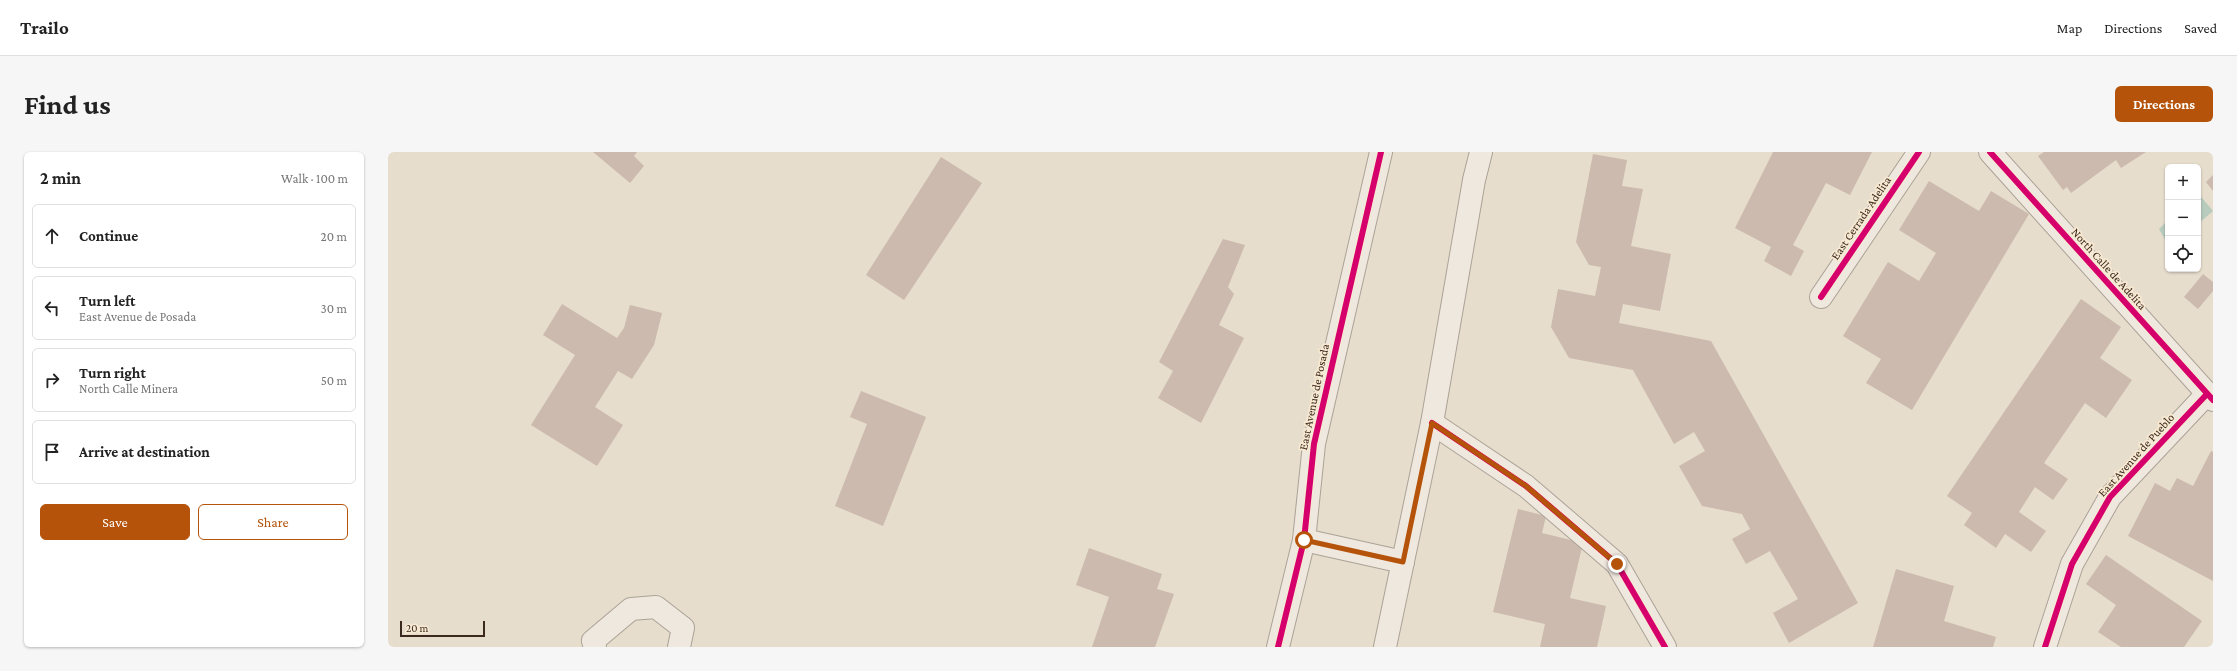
<!DOCTYPE html>
<html lang="en">
<head>
<meta charset="utf-8">
<style>
	body { margin:0; font-family:"Crimson Pro",serif; background:#f6f6f6; color:#222 }
	.controls { position:absolute; right:12px; top:12px; display:grid; overflow:hidden; border-radius:6px; box-shadow:0 1px 3px #0004 }
	.controls button { width:36px; height:36px; display:grid; place-items:center; padding:0; border:0; border-bottom:1px solid #e0e0e0; background:#fff; color:#222; font:20px sans-serif }
	.scale { position:absolute; left:12px; bottom:10px; width:85px; box-sizing:border-box; padding-left:4px; border:2px solid #3c291d; border-top:0; font-size:11px; line-height:14px; white-space:nowrap; color:#3c291d; -webkit-text-stroke:3px #f8ead2; paint-order:stroke }
	.stop { position:absolute; width:12px; height:12px; margin:-9px; border:3px solid #b45309; border-radius:50%; background:#fff }
	.stop.end { background:#b45309; border-color:#fff; box-shadow:0 1px 4px #0008 }
	.list { margin:0; padding:0; list-style:none }
	h2 { display:flex; justify-content:space-between; align-items:center; height:52px; margin:0; padding:0 16px; font-size:17px }
	h2 small { font-size:13px; font-weight:400; color:#767676 }
	.list li { display:grid; grid-template-columns:26px 1fr auto; gap:12px; align-items:center; box-sizing:border-box; height:64px; margin:0 8px 8px; padding:0 8px; border:1px solid #e0e0e0; border-radius:6px }
	.list b { display:block; font-size:15px; white-space:nowrap }
	.list p { margin:0; font-size:13px; white-space:nowrap; color:#767676 }
	.list em { font-size:13px; font-style:normal; color:#767676 }
	.actions { display:flex; gap:8px; padding:12px 16px }
	.actions a { flex:1; padding:9px 0; border:1px solid #b45309; border-radius:6px; text-align:center; font-size:14px; color:#b45309 }
	.actions .main { background:#b45309; color:#fff }
	.icon { flex:none; width:22px; height:22px; fill:none; stroke:currentColor; stroke-width:2; stroke-linecap:round; stroke-linejoin:round }
	.map { position:relative; flex:none; width:1825px; height:495px; overflow:hidden; border-radius:6px }
	header { display:flex; align-items:center; gap:24px; box-sizing:border-box; height:56px; padding:0 20px; background:#fff; border-bottom:1px solid #e0e0e0 }
	header strong { font-size:19px }
	nav { display:flex; gap:22px; margin-inline-start:auto; font-size:14px }
	.intro { display:flex; align-items:center; justify-content:space-between; box-sizing:border-box; height:96px; padding:0 24px }
	h1 { margin:0; font-size:28px }
	.button { padding:10px 18px; border-radius:6px; background:#b45309; color:#fff; font-size:14px; font-weight:700 }
	main { display:flex; gap:24px; padding:0 24px }
	aside { flex:1; background:#fff; border-radius:6px; box-shadow:0 1px 3px #0004 }
	.map>svg:first-child { display:block }
	.water { fill:#b8ccbe }
	.building { fill:#cbbaad }
	.lines { fill:none; stroke-linecap:round; stroke-linejoin:round }
	.minor-casing { stroke:#aca296; stroke-width:24 }
	.minor { stroke:#efe8df; stroke-width:22 }
	.cycleway-casing { stroke:#f8ead2; stroke-width:8 }
	.cycleway { stroke:#d6006c; stroke-width:6 }
	.route { stroke:#b45309; stroke-width:5 }
	.labels { text-anchor:middle; dominant-baseline:central; stroke-width:3.5; stroke-linejoin:round; paint-order:stroke }
	.street-label { font-size:12px; fill:#3c291d; stroke:#f8ead2 }
</style>
</head>
<body>
<header>
<strong>Trailo</strong>
<nav><a>Map</a><a>Directions</a><a>Saved</a></nav>
</header>
<div class="intro"><h1>Find us</h1><a class="button">Directions</a></div>
<main>
<aside>
<h2>2 min<small>Walk · 100 m</small></h2>
<ul class="list">
<li><svg class="icon" aria-label="ahead" viewBox="0 0 24 24"><path d="M12 20V5M6 11l6-6 6 6"/></svg><div><b>Continue</b></div><em>20 m</em></li>
<li><svg class="icon" aria-label="left" viewBox="0 0 24 24"><path d="M17 20v-9H6M10 6l-5 5 5 5"/></svg><div><b>Turn left</b><p>East Avenue de Posada</p></div><em>30 m</em></li>
<li><svg class="icon" aria-label="right" viewBox="0 0 24 24"><path d="M7 20v-9h11M14 6l5 5-5 5"/></svg><div><b>Turn right</b><p>North Calle Minera</p></div><em>50 m</em></li>
<li><svg class="icon" aria-label="arrive" viewBox="0 0 24 24"><path d="M6 21V4h12l-3 4 3 4H6"/></svg><div><b>Arrive at destination</b></div></li>
</ul>
<div class="actions"><a class="main">Save</a><a>Share</a></div>
</aside>
<div class="map">
<svg width="1825" height="495" viewBox="0 0 1825 495">
	<rect width="100%" height="100%" fill="#e7ddcd"/>
	<g class="water">
		<path d="M1810,41L1825,59L1810,72Z"/>
		<path d="M1780,68V93L1771,77Z"/>
	</g>
	<g class="building">
		<path d="M205,0H249L246,4L256,14L242,31Z"/>
		<path d="M1385,0H1484L1462,43L1438,31L1405,93L1416,99L1403,124L1376,109L1383,95L1347,76Z"/>
		<path d="M1656,0H1758L1733,16L1728,8L1683,41L1679,35L1675,38L1650,4Z"/>
		<path d="M1205,2L1239,8L1234,34L1255,37L1243,94L1283,102L1272,159L1235,152L1231,171L1323,189L1470,451L1401,491L1385,461L1410,447L1382,399L1358,412L1344,387L1362,377L1354,362L1314,354L1291,314L1317,299L1306,280L1286,292L1245,218L1181,206L1163,175L1170,137L1207,144L1213,115L1201,113L1188,90Z"/>
		<path d="M553,5L594,31L516,148L478,123Z"/>
		<path d="M1825,23V39L1818,30Z"/>
		<path d="M1541,29L1591,59L1603,39L1641,62L1524,258L1478,231L1493,207L1455,184L1500,110L1531,129L1548,101L1511,78Z"/>
		<path d="M835,87L857,93L840,135L846,142L831,173L856,186L813,271L770,246L785,219L771,210Z"/>
		<path d="M1815,122L1825,130V139L1810,157L1796,145Z"/>
		<path d="M1693,147L1733,175L1712,206L1744,228L1718,266L1697,251L1656,311L1680,327L1665,348L1647,335L1631,360L1658,379L1643,400L1617,382L1608,396L1576,373L1584,361L1559,344Z"/>
		<path d="M174,152L229,186L236,176L242,153L274,161L266,193L244,227L230,219L207,255L235,273L209,314L143,273L187,203L155,183Z"/>
		<path d="M473,239L538,265L495,374L447,354L479,272L462,265Z"/>
		<path d="M1823,299L1825,300V429L1740,384L1767,331L1782,339L1789,326L1805,334Z"/>
		<path d="M1130,357L1158,364L1154,381L1195,391L1182,446L1218,454L1209,495H1152L1157,472L1105,460Z"/>
		<path d="M701,396L774,422L769,437L786,442L767,495H704L721,445L688,433Z"/>
		<path d="M1718,403L1814,469L1796,495H1733L1710,480L1728,453L1698,432Z"/>
		<path d="M1508,417L1566,434L1556,469L1608,485L1605,495H1485Z"/>
	</g>
	<g class="lines">
		<defs>
			<g id="minor">
				<path d="M1602,0L1825,248"/>
				<path d="M1433,145L1531,0"/>
				<path d="M1044,271L1138,334L1229,412L1277,495"/>
				<path d="M916,388L1015,410"/>
				<path d="M207,495L205,489L243,457L268,455L295,476L291,495"/>
				<path d="M890,495L916,388L926,292L993,0"/>
				<path d="M997,495L1044,271L1086,28L1093,0"/>
				<path d="M1657,495L1684,412L1722,345L1819,242"/>
			</g>
		</defs>
		<use href="#minor" class="minor-casing"/>
		<use href="#minor" class="minor"/>
		<defs>
			<g id="cycleway">
				<path d="M1602,0L1825,248"/>
				<path d="M1433,145L1531,0"/>
				<path d="M1044,271L1138,334L1229,412L1277,495"/>
				<path d="M890,495L916,388L926,292L993,0"/>
				<path d="M1657,495L1684,412L1722,345L1819,242"/>
			</g>
		</defs>
		<use href="#cycleway" class="cycleway-casing"/>
		<use href="#cycleway" class="cycleway"/>
	</g>
	<g class="lines">
		<path class="route" d="M916,388L1015,410L1044,271L1138,334L1229,412"/>
	</g>
	<g class="labels">
		<g class="street-label">
			<text transform="translate(1473 66) rotate(-56)">East Cerrada Adelita</text>
			<text transform="translate(1721 117) rotate(48)">North Calle de Adelita</text>
			<text transform="translate(926 245) rotate(-78)">East Avenue de Posada</text>
			<text transform="translate(1748 303) rotate(-48)">East Avenue de Pueblo</text>
		</g>
	</g>
</svg>
<div class="controls">
<button>+</button>
<button>−</button>
<button><svg class="icon" aria-label="locate" viewBox="0 0 24 24"><circle cx="12" cy="12" r="6"/><path d="M12 2v4M12 18v4M2 12h4M18 12h4"/></svg></button>
</div>
<div class="scale">20 m</div>
<div class="stop" style="left:916px;top:388px"></div>
<div class="stop end" style="left:1229px;top:412px"></div>
</div>
</main>
</body>
</html>
